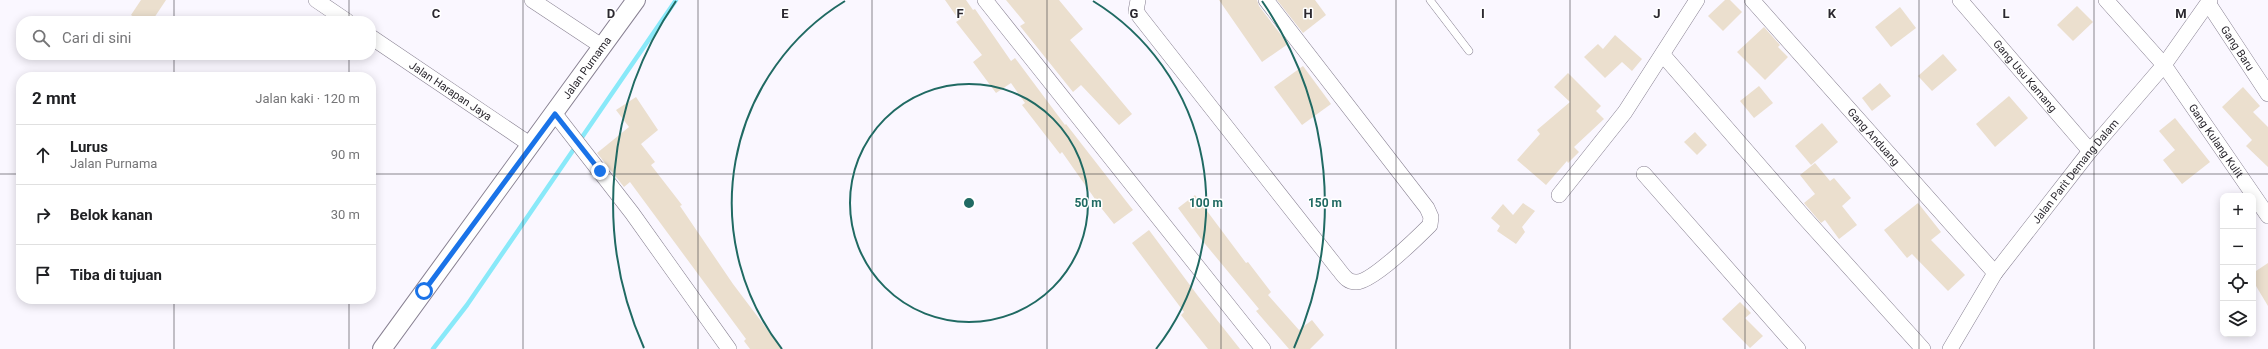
<!DOCTYPE html>
<html lang="id">
<head>
<meta charset="utf-8">
<style>
	body { margin:0; font-family:Roboto,sans-serif; background:#f6f6f6; color:#202124 }
	.controls { position:absolute; right:12px; bottom:12px; display:grid; overflow:hidden; border-radius:8px; box-shadow:0 2px 10px #0003 }
	.controls button { width:36px; height:36px; display:grid; place-items:center; padding:0; border:0; border-bottom:1px solid #e0e0e0; background:#fff; color:#202124; font:20px sans-serif }
	.stop { position:absolute; width:12px; height:12px; margin:-9px; border:3px solid #1a73e8; border-radius:50%; background:#fff }
	.stop.end { background:#1a73e8; border-color:#fff; box-shadow:0 1px 4px #0008 }
	.list { margin:0; padding:0; list-style:none }
	h2 { display:flex; justify-content:space-between; align-items:center; height:52px; margin:0; padding:0 16px; font-size:17px }
	h2 small { font-size:13px; font-weight:400; color:#757577 }
	.list li { display:grid; grid-template-columns:26px 1fr auto; gap:12px; align-items:center; box-sizing:border-box; height:60px; padding:0 16px; border-top:1px solid #e0e0e0 }
	.list b { display:block; font-size:15px; white-space:nowrap }
	.list p { margin:0; font-size:13px; white-space:nowrap; color:#757577 }
	.list em { font-size:13px; font-style:normal; color:#757577 }
	.icon { flex:none; width:22px; height:22px; fill:none; stroke:currentColor; stroke-width:2; stroke-linecap:round; stroke-linejoin:round }
	.map { position:relative; flex:none; width:2268px; height:349px; overflow:hidden }
	.search { position:absolute; background:#fff; box-shadow:0 2px 10px #0003; left:16px; top:16px; width:360px; height:44px; display:flex; align-items:center; gap:10px; box-sizing:border-box; padding:0 14px; border-radius:16px; color:#757577; font-size:15px }
	.panel { position:absolute; background:#fff; box-shadow:0 2px 10px #0003; left:16px; top:72px; width:360px; height:232px; border-radius:16px }
	.map>svg:first-child { display:block }
	.lines { fill:none; stroke-linecap:round; stroke-linejoin:round }
	.stream { stroke:#89e9f9; stroke-width:4.5 }
	.building { fill:#ebdfce }
	.service-casing { stroke:#888192; stroke-width:8 }
	.minor-casing { stroke:#888192; stroke-width:16 }
	.tertiary-casing { stroke:#888192; stroke-width:20 }
	.service { stroke:#fff; stroke-width:7 }
	.minor { stroke:#fff; stroke-width:15 }
	.tertiary { stroke:#fff; stroke-width:18 }
	.route { stroke:#1a73e8; stroke-width:5 }
	.grid { fill:none; stroke:#2b282f; stroke-width:1; stroke-opacity:0.55 }
	.ring { fill:none; stroke:#206a63; stroke-width:2 }
	.labels { text-anchor:middle; dominant-baseline:central; stroke-width:3; stroke-linejoin:round; paint-order:stroke }
	.street-label { font-size:11px; fill:#2b282f; stroke:#fff }
	.grid-label { font-size:13px; text-anchor:middle; font-weight:bold; fill:#2b282f; stroke:#fff; stroke-width:3; stroke-linejoin:round; paint-order:stroke }
	.centre { fill:#206a63; stroke:#fff; stroke-width:2 }
	.ring-label { font-size:12px; text-anchor:middle; font-weight:bold; fill:#206a63; stroke:#fff; stroke-width:3; stroke-linejoin:round; paint-order:stroke }
</style>
</head>
<body>
<div class="map">
<svg width="2268" height="349" viewBox="0 0 2268 349">
	<rect width="100%" height="100%" fill="#faf7ff"/>
	<g class="lines">
		<path class="stream" d="M433,349L467,305L676,0"/>
	</g>
	<g class="building">
		<path d="M141,0H166L152,21H140L131,15Z"/>
		<path d="M945,0H966L973,10L975,9L1011,61L1015,58L1065,125L1066,124L1133,210L1114,224L1102,209L1062,152L1060,154L1022,105L1025,103L1011,83L996,93L973,62L982,55L956,22L959,20Z"/>
		<path d="M1006,0H1059L1083,29L1070,40L1132,114L1119,125L1081,85L1073,92L1020,26L1025,23Z"/>
		<path d="M1219,0H1257L1259,6L1288,44L1262,62Z"/>
		<path d="M1277,0H1315L1326,15L1303,33Z"/>
		<path d="M1725,0H1730L1742,12L1723,31L1708,16Z"/>
		<path d="M2077,6L2093,22L2073,41L2057,25Z"/>
		<path d="M1900,7L1916,28L1891,47L1875,27Z"/>
		<path d="M1764,27L1780,45L1778,47L1788,57L1765,80L1737,52Z"/>
		<path d="M1615,35L1642,59L1632,71L1622,62L1605,78L1584,57L1598,44L1603,49Z"/>
		<path d="M1943,54L1957,70L1932,91L1918,76Z"/>
		<path d="M1303,66L1331,104L1302,125L1274,87Z"/>
		<path d="M1568,73L1601,106L1596,111L1604,119L1574,147L1579,152L1568,163L1567,161L1546,185L1517,160L1540,134L1537,130L1570,102L1554,87Z"/>
		<path d="M1880,83L1891,96L1872,111L1862,98Z"/>
		<path d="M1759,86L1773,103L1754,118L1740,101Z"/>
		<path d="M2243,87L2260,106L2253,112L2268,127V167L2246,146L2252,140L2222,107Z"/>
		<path d="M2009,96L2028,118L1995,147L1976,124Z"/>
		<path d="M636,97L658,130L641,144L655,162L651,165L682,205L680,206L733,284L782,349H750L744,341L746,339L630,182L624,187L597,153L629,127L616,110Z"/>
		<path d="M2175,118L2210,162L2182,184L2163,160L2175,150L2159,131Z"/>
		<path d="M1822,123L1838,142L1811,165L1795,146Z"/>
		<path d="M1695,132L1707,145L1697,155L1684,142Z"/>
		<path d="M1815,163L1830,181L1834,178L1851,198L1842,206L1857,225L1839,239L1825,220L1821,223L1804,203L1815,194L1800,175Z"/>
		<path d="M1195,195L1246,263L1248,262L1271,292L1268,295L1299,330L1312,320L1324,335L1310,349H1289L1256,311L1259,309L1201,239L1178,208Z"/>
		<path d="M1523,203L1535,211L1522,227L1525,232L1516,244L1497,231L1500,226L1491,218L1503,204L1513,215Z"/>
		<path d="M1918,203L1941,232L1931,240L1965,275L1948,291L1912,254L1907,258L1884,230Z"/>
		<path d="M1149,230L1198,296L1240,349H1208L1181,315L1184,312L1132,243Z"/>
		<path d="M2268,263V306L2253,281V273Z"/>
		<path d="M1740,302L1751,313L1745,318L1763,336L1750,348L1722,319Z"/>
	</g>
	<g class="lines">
		<defs>
			<path id="service" d="M1430,0L1469,51"/>
			<g id="minor">
				<path d="M316,0L347,21"/>
				<path d="M532,0L603,47"/>
				<path d="M985,0L1263,349"/>
				<path d="M1138,0L1136,11L1140,17L1339,270C1344,276 1347,282 1356,282C1371,283 1418,237 1430,225L1431,217L1427,208L1266,0"/>
				<path id="s1" d="M1752,0L1995,273"/>
				<path id="s2" d="M1960,0L2090,151"/>
				<path id="s3" d="M2106,0L2164,65L2268,216"/>
				<path id="s4" d="M2208,3L2268,94"/>
				<path id="s5" d="M371,37L531,145"/>
				<path d="M1663,55L1803,216L1923,349"/>
				<path d="M555,114L632,213L729,349"/>
				<path d="M1644,174L1798,349"/>
				<path d="M1559,195L1625,112L1697,0"/>
				<path id="s6" d="M1950,349L1995,273L2090,151L2164,65L2210,0"/>
			</g>
			<g id="tertiary">
				<path id="s7" d="M382,349L636,0"/>
			</g>
		</defs>
		<use href="#service" class="service-casing"/>
		<use href="#minor" class="minor-casing"/>
		<use href="#tertiary" class="tertiary-casing"/>
		<use href="#service" class="service"/>
		<use href="#minor" class="minor"/>
		<use href="#tertiary" class="tertiary"/>
	</g>
	<g class="lines">
		<path class="route" d="M424,291L555,114L600,171"/>
	</g>
	<path class="grid" d="M174,0V21M349,0V21M523,0V349M698,0V349M872,0V349M1047,0V349M1221,0V349M1396,0V349M1570,0V349M1745,0V349M1919,0V349M2094,0V349M174,55V77M349,55V77M0,174H21M371,174H2268M174,299V349M349,299V349"/>
	<g class="ring">
		<circle cx="969" cy="203" r="119"/>
		<path d="M782 349A237 237 0 0 1 845 1M1093 1A237 237 0 0 1 1156 349"/>
		<path d="M644 348A356 356 0 0 1 676 1M1262 1A356 356 0 0 1 1294 348"/>
	</g>
	<g class="labels">
		<g class="street-label">
			<text stroke="none"><textPath href="#s4" startOffset="54">Gang Baru</textPath></text>
			<text stroke="none"><textPath href="#s7" startOffset="348">Jalan Purnama</textPath></text>
			<text stroke="none"><textPath href="#s2" startOffset="100">Gang Usu Kamang</textPath></text>
			<text stroke="none"><textPath href="#s5" startOffset="96">Jalan Harapan Jaya</textPath></text>
			<text stroke="none"><textPath href="#s1" startOffset="183">Gang Anduang</textPath></text>
			<text stroke="none"><textPath href="#s3" startOffset="179">Gang Kulang Kulit</textPath></text>
			<text stroke="none"><textPath href="#s6" startOffset="218">Jalan Parit Demang Dalam</textPath></text>
		</g>
	</g>
	<g class="grid-label">
		<text x="436" y="18">C</text>
		<text x="611" y="18">D</text>
		<text x="785" y="18">E</text>
		<text x="960" y="18">F</text>
		<text x="1134" y="18">G</text>
		<text x="1308" y="18">H</text>
		<text x="1483" y="18">I</text>
		<text x="1657" y="18">J</text>
		<text x="1832" y="18">K</text>
		<text x="2006" y="18">L</text>
		<text x="2181" y="18">M</text>
	</g>
	<circle cx="969" cy="203" r="6" class="centre"/>
	<g class="ring-label">
		<text x="1088" y="207">50 m</text>
		<text x="1206" y="207">100 m</text>
		<text x="1325" y="207">150 m</text>
	</g>
</svg>
<div class="controls">
<button>+</button>
<button>−</button>
<button><svg class="icon" aria-label="locate" viewBox="0 0 24 24"><circle cx="12" cy="12" r="6"/><path d="M12 2v4M12 18v4M2 12h4M18 12h4"/></svg></button>
<button><svg class="icon" aria-label="layers" viewBox="0 0 24 24"><path d="M12 4l9 5-9 5-9-5zM3 14l9 5 9-5"/></svg></button>
</div>
<div class="stop" style="left:424px;top:291px"></div>
<div class="stop end" style="left:600px;top:171px"></div>
<div class="search"><svg class="icon" aria-label="search" viewBox="0 0 24 24"><circle cx="10" cy="10" r="6"/><path d="M15 15l6 6"/></svg>Cari di sini</div>
<section class="panel">
<h2>2 mnt<small>Jalan kaki · 120 m</small></h2>
<ul class="list">
<li><svg class="icon" aria-label="ahead" viewBox="0 0 24 24"><path d="M12 20V5M6 11l6-6 6 6"/></svg><div><b>Lurus</b><p>Jalan Purnama</p></div><em>90 m</em></li>
<li><svg class="icon" aria-label="right" viewBox="0 0 24 24"><path d="M7 20v-9h11M14 6l5 5-5 5"/></svg><div><b>Belok kanan</b></div><em>30 m</em></li>
<li><svg class="icon" aria-label="arrive" viewBox="0 0 24 24"><path d="M6 21V4h12l-3 4 3 4H6"/></svg><div><b>Tiba di tujuan</b></div></li>
</ul>
</section>
</div>
</body>
</html>
